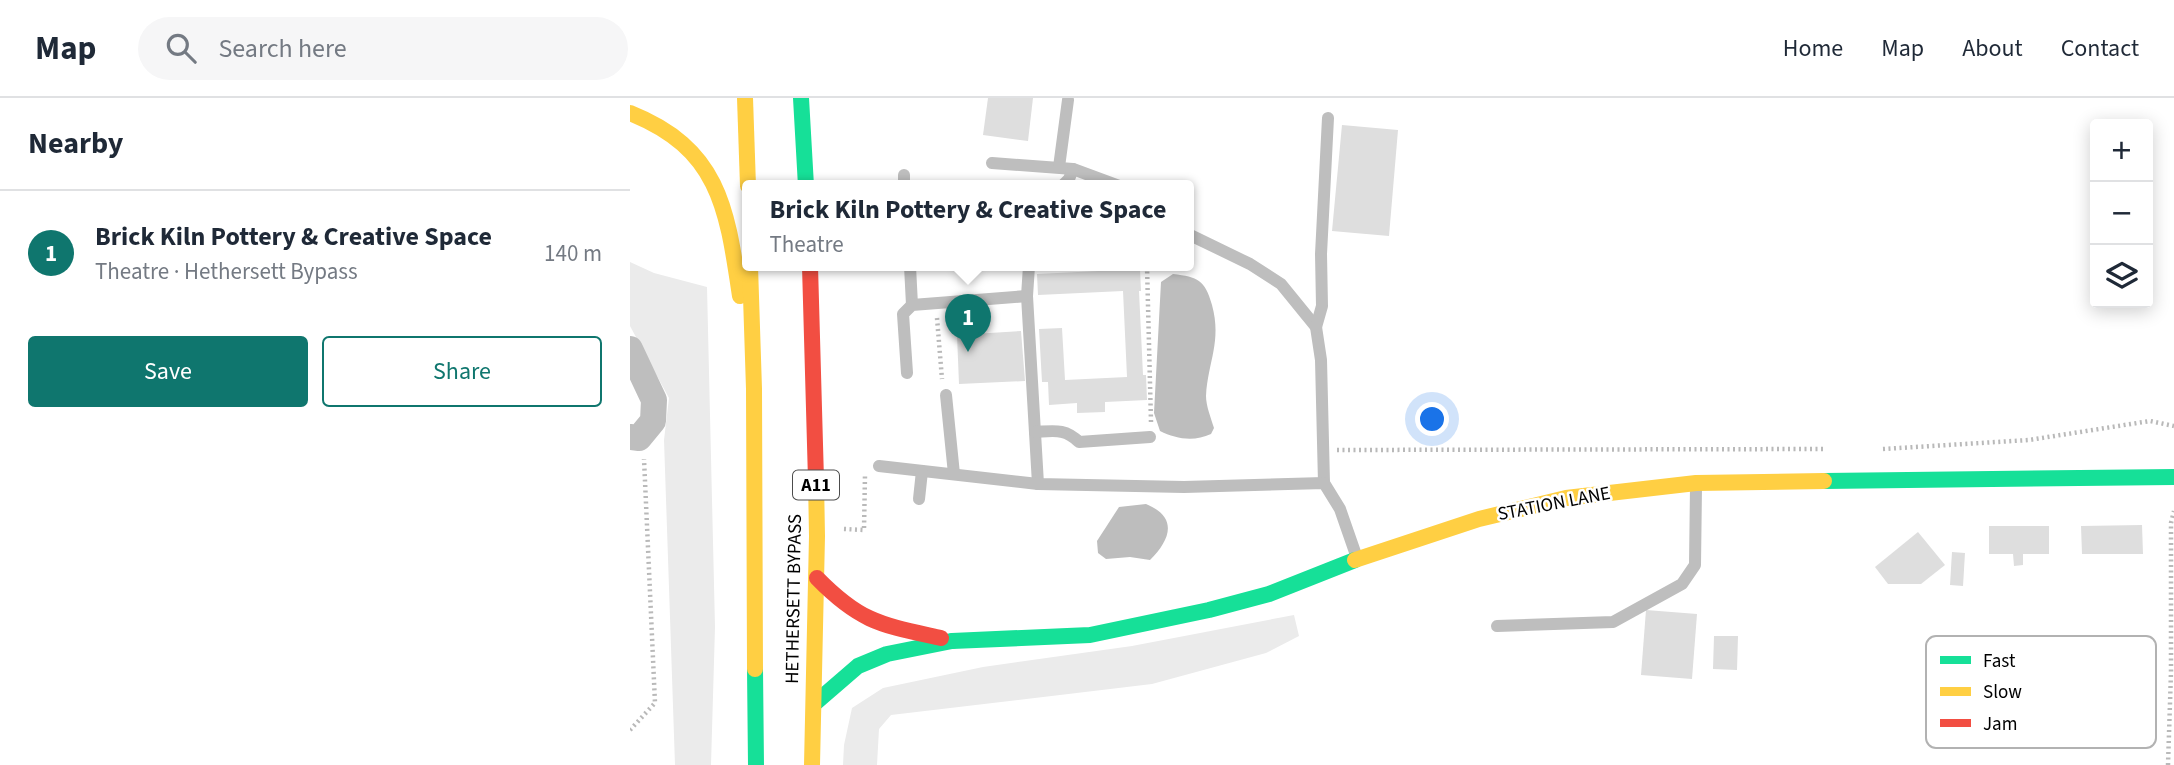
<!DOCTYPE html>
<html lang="en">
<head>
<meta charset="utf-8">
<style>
	body { margin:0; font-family:"Source Sans 3",sans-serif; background:#f6f6f7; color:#1f2937 }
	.controls { position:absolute; right:21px; top:21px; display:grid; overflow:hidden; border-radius:7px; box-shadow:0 4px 18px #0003 }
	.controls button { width:63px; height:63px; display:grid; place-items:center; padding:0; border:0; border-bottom:2px solid #e0e1e3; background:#fff; color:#1f2937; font:35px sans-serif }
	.you { position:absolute; left:803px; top:322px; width:24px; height:24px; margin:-18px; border:5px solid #fff; border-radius:50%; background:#1a73e8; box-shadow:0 0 0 10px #1a73e833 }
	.badge { display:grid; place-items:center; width:46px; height:46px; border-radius:50%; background:#0f766e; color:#fff; font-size:23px; font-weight:700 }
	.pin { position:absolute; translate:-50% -58px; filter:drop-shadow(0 2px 4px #0008) }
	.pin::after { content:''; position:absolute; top:37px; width:24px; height:21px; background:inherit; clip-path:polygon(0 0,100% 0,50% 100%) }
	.popup { position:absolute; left:112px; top:82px; width:452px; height:91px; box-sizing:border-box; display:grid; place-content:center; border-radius:7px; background:#fff; filter:drop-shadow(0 2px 5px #0005); font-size:23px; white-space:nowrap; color:#747a83 }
	.popup b { font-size:26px; color:#1f2937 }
	.popup::after { content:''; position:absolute; left:50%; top:100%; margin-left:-14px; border:14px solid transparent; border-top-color:#fff }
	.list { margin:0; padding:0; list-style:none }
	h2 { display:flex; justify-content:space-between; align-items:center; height:91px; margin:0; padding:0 28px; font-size:30px }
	h2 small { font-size:23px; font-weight:400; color:#747a83 }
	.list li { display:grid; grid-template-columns:46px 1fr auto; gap:21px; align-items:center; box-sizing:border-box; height:126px; padding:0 28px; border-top:2px solid #e0e1e3 }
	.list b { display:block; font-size:26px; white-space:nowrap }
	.list p { margin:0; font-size:23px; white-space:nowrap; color:#747a83 }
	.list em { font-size:23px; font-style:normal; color:#747a83 }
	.actions { display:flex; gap:14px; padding:21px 28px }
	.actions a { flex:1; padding:16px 0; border:2px solid #0f766e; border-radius:7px; text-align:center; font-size:24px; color:#0f766e }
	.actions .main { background:#0f766e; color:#fff }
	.icon { flex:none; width:38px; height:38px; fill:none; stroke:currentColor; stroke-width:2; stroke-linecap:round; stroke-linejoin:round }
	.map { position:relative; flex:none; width:1544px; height:667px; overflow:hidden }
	header { display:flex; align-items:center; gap:42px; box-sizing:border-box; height:98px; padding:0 35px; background:#fff; border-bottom:2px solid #e0e1e3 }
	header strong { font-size:33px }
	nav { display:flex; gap:38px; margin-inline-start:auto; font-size:24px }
	.search { width:490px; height:63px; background:#f6f6f7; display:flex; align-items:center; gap:18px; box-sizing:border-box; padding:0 24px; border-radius:38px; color:#747a83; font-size:26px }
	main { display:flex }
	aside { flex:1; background:#fff }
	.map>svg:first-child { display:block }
	.green { fill:#ebebeb }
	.water { fill:#bdbdbd }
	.building { fill:#dedede }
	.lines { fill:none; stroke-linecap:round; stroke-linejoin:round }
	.path { stroke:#b9b9b9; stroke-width:4.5; stroke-dasharray:2 3.5; stroke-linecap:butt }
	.lane { stroke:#bebebe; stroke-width:12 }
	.street { stroke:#bebebe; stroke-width:26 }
	.fast { stroke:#16e098; stroke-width:16 }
	.slow { stroke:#ffcf43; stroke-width:16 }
	.jam { stroke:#f24e42; stroke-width:16 }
	.labels { text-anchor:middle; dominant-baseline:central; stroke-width:5; stroke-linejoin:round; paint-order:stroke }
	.shield { fill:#fff; stroke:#4c4c4c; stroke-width:2 }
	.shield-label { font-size:18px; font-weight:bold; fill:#000 }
	.street-label { font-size:19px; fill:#000; stroke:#fff }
	.key { fill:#fff; stroke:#b2b2b2; stroke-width:2 }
	.key-label { font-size:19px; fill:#000 }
</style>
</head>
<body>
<header>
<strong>Map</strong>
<div class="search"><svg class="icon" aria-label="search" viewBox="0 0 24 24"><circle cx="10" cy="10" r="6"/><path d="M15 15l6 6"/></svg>Search here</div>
<nav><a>Home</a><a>Map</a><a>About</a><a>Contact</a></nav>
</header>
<main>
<aside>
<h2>Nearby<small></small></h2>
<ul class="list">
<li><span class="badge">1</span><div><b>Brick Kiln Pottery &amp; Creative Space</b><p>Theatre · Hethersett Bypass</p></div><em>140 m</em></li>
</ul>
<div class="actions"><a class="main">Save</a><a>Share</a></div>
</aside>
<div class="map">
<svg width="1544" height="667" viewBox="0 0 1544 667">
	<rect width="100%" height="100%" fill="#fff"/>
	<g class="green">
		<path d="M0,164L24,175L77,189L85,529L81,667H45L34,342L39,300L0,228Z"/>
		<path d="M664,517L669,538L636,555L522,586L261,617L249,631L247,667H213L214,647L222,610L253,590L353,569L502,548Z"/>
	</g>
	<g class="water">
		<path d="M543,176C568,179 575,182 582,207C592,244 578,263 576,298C576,308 581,320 584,330L581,336C564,344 546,341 530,333L524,315L531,184Z"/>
		<path d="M516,406C548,419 541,441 520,462L500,459L476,461L468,455L467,443L489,409Z"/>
	</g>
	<g class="building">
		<path d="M358,0H403L398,43L353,37Z"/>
		<path d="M712,27L768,32L759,138L702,133Z"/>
		<path d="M510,171L511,193H509L513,277H516L517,302L475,304V314L447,315V305L419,307L418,284H412L409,231L432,230L435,282L497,279L493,193L408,197L407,176Z"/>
		<path d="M391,233L395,283L329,286L327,237Z"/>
		<path d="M1512,427L1513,456H1452L1451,428Z"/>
		<path d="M1359,428H1419V456H1393V467L1384,468L1383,456H1359Z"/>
		<path d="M1288,434L1315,467L1291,486H1258L1245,469Z"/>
		<path d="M1322,454L1335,455L1333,488L1320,487Z"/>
		<path d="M1016,512L1067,516L1062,581L1011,577Z"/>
		<path d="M1084,538H1108L1107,572L1083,571Z"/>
	</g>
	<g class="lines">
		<g class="path">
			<path d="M517,168L521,324"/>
			<path d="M414,169L451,168"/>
			<path d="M307,220L312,281"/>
			<path d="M1253,351L1399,342L1520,323L1544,328"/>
			<path d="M707,352L1195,351"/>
			<path d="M214,431L234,432L235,377"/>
			<path d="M0,632L25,605L14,361"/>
			<path d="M1538,667L1541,574V425L1544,413"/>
		</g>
		<g class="lane">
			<path d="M362,65L443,71L489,88"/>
			<path d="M429,69L438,2"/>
			<path d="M274,77V88"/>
			<path d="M432,88L439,81L443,71"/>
			<path d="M558,136L620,166L651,186L686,229L691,262L694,385"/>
			<path d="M280,168L282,207"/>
			<path d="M399,168L397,198L408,386"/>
			<path d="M686,229L692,208L691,156L698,20"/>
			<path d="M277,275L273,216L282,207L397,198"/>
			<path d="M316,297L324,376"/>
			<path d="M405,334C424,333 435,330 449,344L520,339"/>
			<path d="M249,368L408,386L554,389L694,385L710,411L726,457"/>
			<path d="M289,401L292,373"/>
			<path d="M867,528L983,524L1052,486L1065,467L1066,389"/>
		</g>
		<path class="street" d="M0,251L24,302L23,323L9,340L0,339"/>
		<g class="fast">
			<path d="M171,0L176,88"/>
			<path d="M1194,383L1544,379"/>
			<path d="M322,543L460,537L579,512L639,496L725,462"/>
			<path d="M125,571L126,667"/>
			<path d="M184,606L228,568L257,556L322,543"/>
		</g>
		<g class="slow">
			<path d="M115,0L118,88"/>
			<path d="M0,15C90,51 97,111 110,198"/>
			<path d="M120,168L124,291L125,571"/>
			<path d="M725,462L849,421L936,400L1066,385L1194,383"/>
			<path d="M182,667L187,438L186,382"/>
		</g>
		<g class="jam">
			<path d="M180,168L186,382"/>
			<path d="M187,480C231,525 252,527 311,540"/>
		</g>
	</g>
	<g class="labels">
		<rect class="shield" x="163" y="372.5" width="46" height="29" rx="5"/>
		<g class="shield-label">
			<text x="186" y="387">A11</text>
		</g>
		<g class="street-label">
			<text transform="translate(924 406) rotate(-11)">STATION LANE</text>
			<text transform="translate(164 501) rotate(-89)">HETHERSETT BYPASS</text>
		</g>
	</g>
	<rect x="1296" y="538" width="230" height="112" rx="10" class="key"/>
	<rect x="1310" y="558" width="31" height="8" fill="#16e098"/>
	<rect x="1310" y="589" width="31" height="9" fill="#ffcf43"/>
	<rect x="1310" y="621" width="31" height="8" fill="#f24e42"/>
	<g class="key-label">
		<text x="1353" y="569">Fast</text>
		<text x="1353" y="600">Slow</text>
		<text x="1353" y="632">Jam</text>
	</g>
</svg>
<div class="controls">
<button>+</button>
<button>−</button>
<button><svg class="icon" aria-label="layers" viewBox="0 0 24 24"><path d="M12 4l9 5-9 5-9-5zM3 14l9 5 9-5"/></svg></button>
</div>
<div class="you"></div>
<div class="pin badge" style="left:338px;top:254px">1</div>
<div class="popup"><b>Brick Kiln Pottery &amp; Creative Space</b>Theatre</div>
</div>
</main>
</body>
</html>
